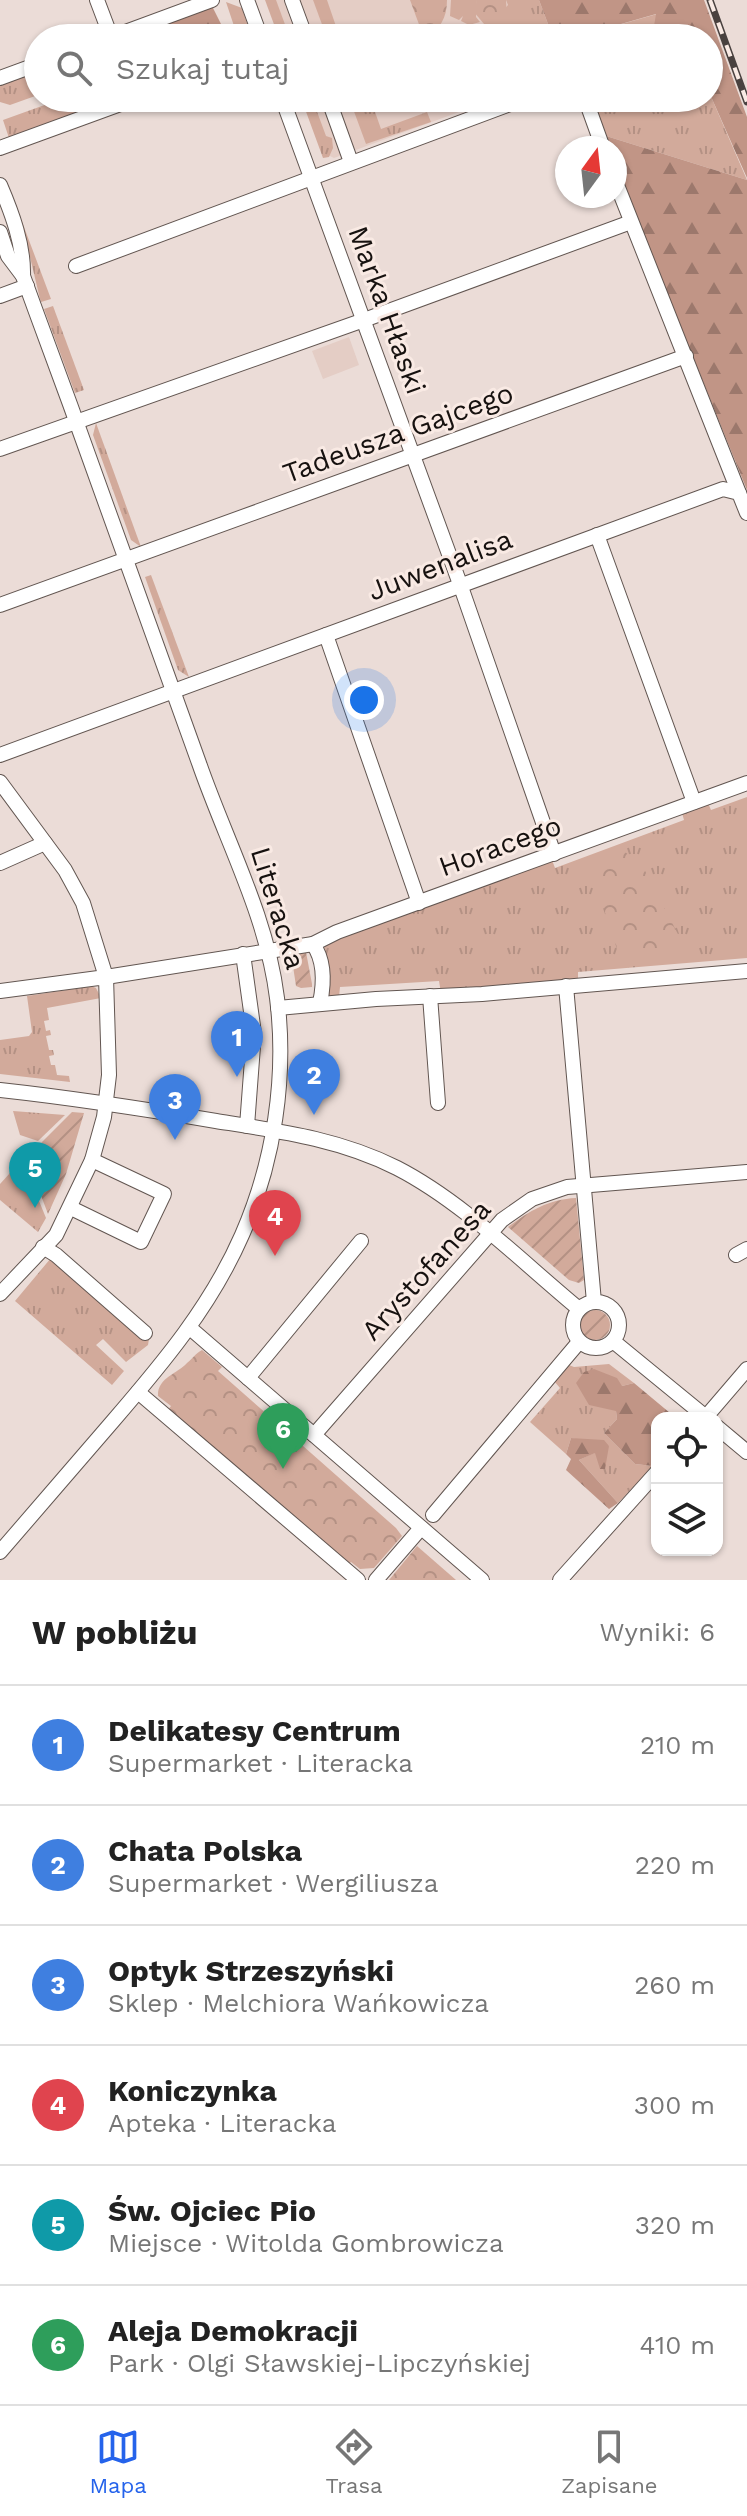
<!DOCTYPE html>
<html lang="pl">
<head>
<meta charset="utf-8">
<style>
	body { margin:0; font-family:"Work Sans",sans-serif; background:#f2f2f2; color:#222 }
	.controls { position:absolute; right:24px; bottom:24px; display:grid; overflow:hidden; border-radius:16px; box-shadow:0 2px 6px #0004 }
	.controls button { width:72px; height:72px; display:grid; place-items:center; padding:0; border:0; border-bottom:2px solid #e0e0e0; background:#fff; color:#222; font:40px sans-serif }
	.compass { position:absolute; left:555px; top:136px; width:72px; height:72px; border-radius:50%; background:#fff; box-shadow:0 2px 6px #0004; rotate:15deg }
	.you { position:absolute; left:364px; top:700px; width:28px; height:28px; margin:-20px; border:6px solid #fff; border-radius:50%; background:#1a73e8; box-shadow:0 0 0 12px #1a73e833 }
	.badge { display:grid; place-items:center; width:52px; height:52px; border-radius:50%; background:#2563eb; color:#fff; font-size:26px; font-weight:700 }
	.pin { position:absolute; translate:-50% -66px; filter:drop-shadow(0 2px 4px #0008) }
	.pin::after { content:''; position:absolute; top:42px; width:28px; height:24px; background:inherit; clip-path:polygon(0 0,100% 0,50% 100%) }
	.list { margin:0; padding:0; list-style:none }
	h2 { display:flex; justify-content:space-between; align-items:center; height:104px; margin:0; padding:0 32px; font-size:34px }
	h2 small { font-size:26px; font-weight:400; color:#767676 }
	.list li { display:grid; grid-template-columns:52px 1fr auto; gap:24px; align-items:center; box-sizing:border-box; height:120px; padding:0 32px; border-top:2px solid #e0e0e0 }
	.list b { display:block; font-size:30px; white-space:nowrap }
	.list p { margin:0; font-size:26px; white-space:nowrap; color:#767676 }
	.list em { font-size:26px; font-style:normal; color:#767676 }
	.icon { flex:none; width:44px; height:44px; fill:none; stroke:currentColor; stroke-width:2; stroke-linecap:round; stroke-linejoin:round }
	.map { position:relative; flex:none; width:747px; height:1580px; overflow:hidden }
	.search { position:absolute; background:#fff; box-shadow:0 2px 6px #0004; left:24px; right:24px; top:24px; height:88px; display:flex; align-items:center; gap:20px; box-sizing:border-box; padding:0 28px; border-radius:44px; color:#767676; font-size:30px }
	.sheet { height:824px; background:#fff }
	nav { display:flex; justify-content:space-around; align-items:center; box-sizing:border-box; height:112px; border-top:2px solid #e0e0e0; background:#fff; font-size:22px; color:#767676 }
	nav a { display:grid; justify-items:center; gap:4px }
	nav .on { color:#2563eb }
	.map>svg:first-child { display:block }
	.built { fill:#e4cdc5 }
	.grass { fill:url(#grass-tufts) }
	.forest { fill:url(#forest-firs) }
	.park { fill:url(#park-crowns) }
	.garden { fill:url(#garden-furrows) }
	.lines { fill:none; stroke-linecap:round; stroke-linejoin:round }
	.minor-casing { stroke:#625651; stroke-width:16 }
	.minor { stroke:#fff; stroke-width:14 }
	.rail-casing { stroke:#49413f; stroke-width:7 }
	.rail { stroke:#f9eae4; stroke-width:4; stroke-dasharray:12; stroke-linecap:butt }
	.labels { text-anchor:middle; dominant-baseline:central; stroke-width:6; stroke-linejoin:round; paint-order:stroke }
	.street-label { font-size:28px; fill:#16110f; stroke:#f9eae4 }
</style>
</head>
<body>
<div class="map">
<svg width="747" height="1580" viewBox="0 0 747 1580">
	<defs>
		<pattern id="grass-tufts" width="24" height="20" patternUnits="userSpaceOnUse" patternTransform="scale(2)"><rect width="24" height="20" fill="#d2aa9b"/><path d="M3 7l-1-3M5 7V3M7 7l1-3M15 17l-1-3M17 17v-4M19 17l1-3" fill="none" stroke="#b49184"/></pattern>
		<pattern id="forest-firs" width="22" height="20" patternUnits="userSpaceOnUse" patternTransform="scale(2)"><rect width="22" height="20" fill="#c19586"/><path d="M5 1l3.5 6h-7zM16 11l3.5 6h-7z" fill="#9c786c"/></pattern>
		<pattern id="park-crowns" width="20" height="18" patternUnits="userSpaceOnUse" patternTransform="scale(2)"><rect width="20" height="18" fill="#d2aa9b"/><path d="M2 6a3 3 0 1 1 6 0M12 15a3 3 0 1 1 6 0" fill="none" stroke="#b49184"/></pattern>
		<pattern id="garden-furrows" width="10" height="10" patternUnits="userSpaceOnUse" patternTransform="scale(2)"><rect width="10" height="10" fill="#d2aa9b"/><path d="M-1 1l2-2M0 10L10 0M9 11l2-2" fill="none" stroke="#b49184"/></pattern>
	</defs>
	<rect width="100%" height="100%" fill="#ebdcd7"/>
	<g class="built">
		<path d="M266,0H538L552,38H280Z"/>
		<path d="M302,98H497L334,158L322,152Z"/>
		<path d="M349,337L359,365L323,379L312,351Z"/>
	</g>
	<g class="grass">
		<path d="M265,0H276L290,38H279Z"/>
		<path d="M313,0H327L339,35L327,38Z"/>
		<path d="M451,0H477L476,17L480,22L469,25L461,21L463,16L459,20L450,16Z"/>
		<path d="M506,0H539L551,32L558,38H484L480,26H489L508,5Z"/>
		<path d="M226,2L242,8L252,38H238Z"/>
		<path d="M657,14L652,38H572Z"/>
		<path d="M38,70V95L10,105L0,102V84Z"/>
		<path d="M709,92L747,180L603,135L586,98H655L665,103L684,98H709Z"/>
		<path d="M64,98H75L74,103L82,112L9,138L3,120Z"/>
		<path d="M301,98H312L326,136L332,138L333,148L329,157L323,158Z"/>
		<path d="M349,98H362L366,108L376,104L377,107L374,109L381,129L427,112L431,122L366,144Z"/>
		<path d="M21,219L51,299L41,302L40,299Z"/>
		<path d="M53,306L84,390L75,393L44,309Z"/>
		<path d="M96,423L141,547L131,540L93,435Z"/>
		<path d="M151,575L189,677L178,670L145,577Z"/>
		<path d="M747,797V958L578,972V981L441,993L439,981L340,987L339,997L328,998L330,984L324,945L326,943L552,860L555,868L684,820L682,813L708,803L711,810Z"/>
		<path d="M86,984L96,988L101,998L47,1008L49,1020L44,1021L46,1031L50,1030L51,1035L46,1036L49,1050H53L54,1055L49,1056L51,1065H55L57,1075L69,1076L70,1082L0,1074V1040L29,1036L32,1032L27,996L86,987Z"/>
		<path d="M13,1111L65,1115L38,1141L20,1135Z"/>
		<path d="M10,1173L18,1178L30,1179L46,1218L38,1232L0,1200V1184Z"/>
		<path d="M51,1258L149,1339L148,1345L126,1362L103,1339L96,1345L124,1371L112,1385L15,1301Z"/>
		<path d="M609,1364L634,1383L622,1386L616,1411L617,1419L604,1433L635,1464L653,1466L618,1503L579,1460L609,1446L571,1438L566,1454L530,1422L560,1388L554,1381L569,1365L574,1367Z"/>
	</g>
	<g class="forest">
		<path d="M539,0H704L747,117V178L709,92V38H652L656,14L572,38H558L551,32Z"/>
		<path d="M212,6L223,28L196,38H126Z"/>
		<path d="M603,135L747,180V490L615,165V148H608Z"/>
		<path d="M594,1369L617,1378L622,1386L634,1383L676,1418H657V1461L653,1466L635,1464L604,1433L617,1419L616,1411L589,1405L576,1383L584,1372Z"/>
		<path d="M571,1438L604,1440L609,1446L605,1469H600L595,1453L579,1460L618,1503L609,1509L566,1470L571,1459L566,1454Z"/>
	</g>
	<g class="park">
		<path d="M410,0H447C447,18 440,30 424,38Z"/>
		<path d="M477,0H506L507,16L500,24H484L474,12Z"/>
		<path d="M625,852L642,865L681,940L662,957L620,958L590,867Z"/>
		<path d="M202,1350L222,1367L218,1371L396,1528L402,1536L374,1568L360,1569L351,1562L348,1565L168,1410L171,1406L158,1396C157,1378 177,1374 187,1363C193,1358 195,1354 202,1350Z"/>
		<path d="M417,1546L456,1580H389Z"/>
	</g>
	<g class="garden">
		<path d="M306,952L312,984V987L301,988L296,986L291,953Z"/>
		<path d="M72,1112L84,1113L66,1174L48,1214L34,1177C47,1168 48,1156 41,1143Z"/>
		<path d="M576,1198L584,1280L579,1283L569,1280L508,1227C529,1211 549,1199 576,1198Z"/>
		<circle cx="595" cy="1325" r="15"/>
	</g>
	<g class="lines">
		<defs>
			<g id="minor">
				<path d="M97,0L111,37"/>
				<path d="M247,0L261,38"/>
				<path d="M292,0L306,38"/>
				<path d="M109,38L212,0"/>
				<path d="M0,78L38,64"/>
				<path d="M282,98L460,584L554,854"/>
				<path d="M328,98L351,162"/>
				<path d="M585,98L603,148"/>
				<path d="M0,148L137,98"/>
				<path d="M615,180L739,493"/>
				<path d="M0,185C12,213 24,245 23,276"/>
				<path d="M0,232L8,256L23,276L35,309C91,460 145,612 199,763C226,841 267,916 277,998C287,1077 274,1162 242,1235C211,1306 163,1363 113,1421C75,1465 38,1508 0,1552"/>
				<path d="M76,266L526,98"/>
				<path d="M0,296L27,286"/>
				<path d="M0,449L364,320L631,222"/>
				<path d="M597,535L694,802"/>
				<path d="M0,605L686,356"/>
				<path d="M326,635L419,903"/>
				<path d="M0,755L723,489L739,493L747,513"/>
				<path d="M0,782L65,870L83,903L106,977L313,944L337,932L747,783"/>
				<path d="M0,863L45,843"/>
				<path d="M313,944C325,961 324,984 320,1003"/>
				<path d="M243,954L254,1033L247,1126"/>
				<path d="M566,986L594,1302"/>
				<path d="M0,991L106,977L109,1075L104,1117L92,1160L56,1235L0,1294"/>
				<path d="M430,996L438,1103"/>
				<path d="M278,1008L376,999L482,994L747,971"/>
				<path d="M0,1090C73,1098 144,1109 216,1121C279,1131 340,1139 397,1168C463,1202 522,1262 579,1309"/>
				<path d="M71,1208L141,1242L164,1194L92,1160"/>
				<path d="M43,1247L56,1255L145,1333"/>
				<path d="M736,1255L747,1249"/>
				<circle cx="596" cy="1325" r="23"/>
				<path d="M190,1328L482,1580"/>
				<path d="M613,1341L707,1418"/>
				<path d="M248,1378L361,1241"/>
				<path d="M138,1392L358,1580"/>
				<path d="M705,1418L747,1369"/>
				<path d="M717,1427L747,1452"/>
				<path d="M314,1435L502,1220L532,1199L567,1187L747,1172"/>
				<path d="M433,1515L579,1342"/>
				<path d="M376,1580L421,1528"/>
				<path d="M560,1580L657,1472"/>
			</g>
		</defs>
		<use href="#minor" class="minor-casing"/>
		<use href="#minor" class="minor"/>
		<defs>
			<path id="rail" d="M710,0L747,102"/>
		</defs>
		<use href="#rail" class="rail-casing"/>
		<use href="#rail" class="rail"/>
	</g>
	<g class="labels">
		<g class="street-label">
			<text transform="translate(387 310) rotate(70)">Marka Hłaski</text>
			<text transform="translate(398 433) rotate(-20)">Tadeusza Gajcego</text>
			<text transform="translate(440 565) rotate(-21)">Juwenalisa</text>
			<text transform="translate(500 846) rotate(-20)">Horacego</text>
			<text transform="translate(278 908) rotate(73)">Literacka</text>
			<text transform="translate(426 1270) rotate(-48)">Arystofanesa</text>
		</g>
	</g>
</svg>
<div class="controls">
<button><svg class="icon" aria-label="locate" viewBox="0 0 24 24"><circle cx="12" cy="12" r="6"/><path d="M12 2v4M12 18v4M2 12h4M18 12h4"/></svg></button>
<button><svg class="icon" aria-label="layers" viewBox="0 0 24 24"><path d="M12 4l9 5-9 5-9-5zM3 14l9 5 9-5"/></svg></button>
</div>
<svg class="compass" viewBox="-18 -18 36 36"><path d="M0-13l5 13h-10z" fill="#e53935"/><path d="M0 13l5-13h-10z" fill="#767676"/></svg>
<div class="you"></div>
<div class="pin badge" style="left:237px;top:1077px;background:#3f7fe0">1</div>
<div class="pin badge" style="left:314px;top:1115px;background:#3f7fe0">2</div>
<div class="pin badge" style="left:175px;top:1140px;background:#3f7fe0">3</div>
<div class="pin badge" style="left:275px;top:1256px;background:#e0444e">4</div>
<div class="pin badge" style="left:35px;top:1208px;background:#0f9aa8">5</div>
<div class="pin badge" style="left:283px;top:1469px;background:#2e9e5b">6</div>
<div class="search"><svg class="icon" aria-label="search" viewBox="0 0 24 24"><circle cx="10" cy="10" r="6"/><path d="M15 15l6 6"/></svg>Szukaj tutaj</div>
</div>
<section class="sheet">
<h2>W pobliżu<small>Wyniki: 6</small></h2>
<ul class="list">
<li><span class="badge" style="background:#3f7fe0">1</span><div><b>Delikatesy Centrum</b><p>Supermarket · Literacka</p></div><em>210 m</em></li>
<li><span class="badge" style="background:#3f7fe0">2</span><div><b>Chata Polska</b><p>Supermarket · Wergiliusza</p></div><em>220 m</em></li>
<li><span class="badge" style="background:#3f7fe0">3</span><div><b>Optyk Strzeszyński</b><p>Sklep · Melchiora Wańkowicza</p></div><em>260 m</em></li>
<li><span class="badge" style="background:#e0444e">4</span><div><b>Koniczynka</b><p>Apteka · Literacka</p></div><em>300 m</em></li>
<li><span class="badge" style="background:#0f9aa8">5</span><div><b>Św. Ojciec Pio</b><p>Miejsce · Witolda Gombrowicza</p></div><em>320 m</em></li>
<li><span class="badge" style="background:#2e9e5b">6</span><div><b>Aleja Demokracji</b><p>Park · Olgi Sławskiej-Lipczyńskiej</p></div><em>410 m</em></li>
</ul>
</section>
<nav>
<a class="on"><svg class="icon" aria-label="map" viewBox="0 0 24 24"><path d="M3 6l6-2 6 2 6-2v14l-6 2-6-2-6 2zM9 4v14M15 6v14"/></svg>Mapa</a>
<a><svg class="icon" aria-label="directions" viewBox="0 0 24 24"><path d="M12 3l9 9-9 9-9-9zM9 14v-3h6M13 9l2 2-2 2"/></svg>Trasa</a>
<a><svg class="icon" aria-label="saved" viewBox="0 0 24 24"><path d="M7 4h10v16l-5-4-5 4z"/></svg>Zapisane</a>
</nav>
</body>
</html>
